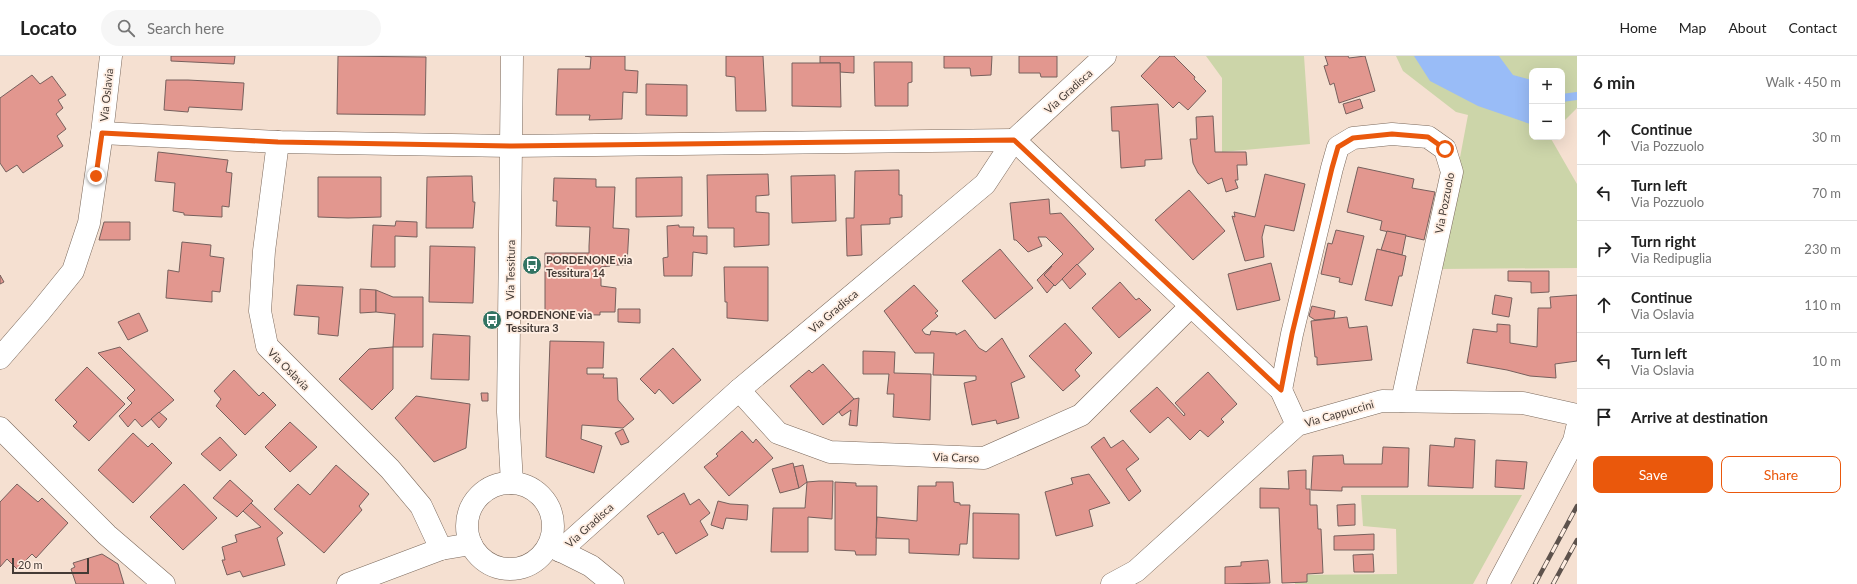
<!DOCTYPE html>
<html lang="en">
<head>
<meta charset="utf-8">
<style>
	body { margin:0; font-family:Lato,sans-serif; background:#f6f6f6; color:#222 }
	.controls { position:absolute; right:12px; top:12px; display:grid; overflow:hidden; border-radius:8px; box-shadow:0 4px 16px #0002 }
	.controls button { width:36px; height:36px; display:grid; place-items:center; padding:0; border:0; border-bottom:1px solid #e0e0e0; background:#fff; color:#222; font:20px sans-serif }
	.scale { position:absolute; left:12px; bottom:10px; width:77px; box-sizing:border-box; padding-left:4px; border:2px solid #433a35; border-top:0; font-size:11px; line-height:14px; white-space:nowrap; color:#433a35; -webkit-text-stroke:3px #ffeee2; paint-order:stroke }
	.stop { position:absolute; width:12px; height:12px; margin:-9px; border:3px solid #ea580c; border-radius:50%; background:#fff }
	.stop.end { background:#ea580c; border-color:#fff; box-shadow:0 1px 4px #0008 }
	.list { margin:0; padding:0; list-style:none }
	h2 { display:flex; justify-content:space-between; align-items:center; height:52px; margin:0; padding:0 16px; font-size:17px }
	h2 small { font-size:13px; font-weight:400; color:#767676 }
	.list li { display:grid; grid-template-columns:26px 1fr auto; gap:12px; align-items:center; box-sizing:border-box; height:56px; padding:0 16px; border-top:1px solid #e0e0e0 }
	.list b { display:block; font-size:15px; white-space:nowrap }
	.list p { margin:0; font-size:13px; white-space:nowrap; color:#767676 }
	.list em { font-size:13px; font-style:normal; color:#767676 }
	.actions { display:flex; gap:8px; padding:12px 16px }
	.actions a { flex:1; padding:9px 0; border:1px solid #ea580c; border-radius:8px; text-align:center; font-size:14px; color:#ea580c }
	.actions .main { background:#ea580c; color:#fff }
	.icon { flex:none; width:22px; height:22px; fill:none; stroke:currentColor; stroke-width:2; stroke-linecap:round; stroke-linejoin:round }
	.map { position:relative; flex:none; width:1577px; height:528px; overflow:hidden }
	header { display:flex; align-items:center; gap:24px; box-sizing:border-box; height:56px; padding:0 20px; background:#fff; border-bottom:1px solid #e0e0e0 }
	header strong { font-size:19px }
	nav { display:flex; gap:22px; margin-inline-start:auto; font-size:14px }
	.search { width:280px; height:36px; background:#f6f6f6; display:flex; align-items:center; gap:10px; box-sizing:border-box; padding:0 14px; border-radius:22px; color:#767676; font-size:15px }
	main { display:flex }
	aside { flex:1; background:#fff }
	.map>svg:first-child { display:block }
	.green { fill:#ccd5a9 }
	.water { fill:#99bcf7 }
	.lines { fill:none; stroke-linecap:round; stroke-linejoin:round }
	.stream { stroke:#99bcf7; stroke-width:8 }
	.building { fill:#e2978f; stroke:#77605d }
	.minor-casing { stroke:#7b695c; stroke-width:23 }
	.tertiary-casing { stroke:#7b695c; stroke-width:23 }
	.secondary-casing { stroke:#7b695c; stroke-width:23 }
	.minor { stroke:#fff; stroke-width:22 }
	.tertiary { stroke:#fff; stroke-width:22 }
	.secondary { stroke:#fff; stroke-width:22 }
	.rail-casing { stroke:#5d524c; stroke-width:4.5 }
	.rail { stroke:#ffeee2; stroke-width:3; stroke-dasharray:9; stroke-linecap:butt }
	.route { stroke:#ea580c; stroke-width:5 }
	.labels { text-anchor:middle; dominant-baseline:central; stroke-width:3.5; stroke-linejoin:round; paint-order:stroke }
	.street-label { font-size:11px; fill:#433a35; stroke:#ffeee2 }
	.poi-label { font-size:11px; font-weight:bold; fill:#433a35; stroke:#ffeee2; text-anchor:start }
</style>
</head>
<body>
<header>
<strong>Locato</strong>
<div class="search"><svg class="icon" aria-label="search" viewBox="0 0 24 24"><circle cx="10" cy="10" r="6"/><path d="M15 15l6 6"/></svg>Search here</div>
<nav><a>Home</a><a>Map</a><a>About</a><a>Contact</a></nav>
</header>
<main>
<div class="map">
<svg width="1577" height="528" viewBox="0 0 1577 528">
	<rect width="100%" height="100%" fill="#f5e0d1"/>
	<g class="green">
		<path d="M1206,0H1304L1310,88L1222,96V22Z"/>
		<path d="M1396,0H1577V52L1562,67V15H1532V81H1550L1577,128V212L1439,213L1468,59L1456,56L1403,15Z"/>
		<path d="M1361,439H1522L1473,528H1295V519L1397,518L1396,473L1363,470Z"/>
	</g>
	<path class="water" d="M1414,0H1499L1513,19L1532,24V67L1530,68L1478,50L1430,25Z"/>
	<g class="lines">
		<path class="stream" d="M1562,42L1577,40"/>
	</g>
	<g class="building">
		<path d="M171,0H235L234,8L171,5Z"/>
		<path d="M338,0L426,1L425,59L337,58Z"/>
		<path d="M585,0H625V14L638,15L637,37L623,36L622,63L589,64L590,59H556L558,13H590L591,1Z"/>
		<path d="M726,0H763L766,55H736L735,21L726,20Z"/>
		<path d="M820,0H854V17L840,16V7H820Z"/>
		<path d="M944,0H992L991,19L971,20L970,12H944Z"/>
		<path d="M1019,0H1057V21H1041L1040,17H1019Z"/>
		<path d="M1160,0H1174L1195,21L1194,23L1206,35L1188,54L1179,46L1173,52L1141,20Z"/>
		<path d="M1325,0H1348L1349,2L1365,0L1375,35L1339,47L1334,27L1330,29L1324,10L1328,9Z"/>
		<path d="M874,6H912V26L908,27V50H875Z"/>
		<path d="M792,7H840L841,51L792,50Z"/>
		<path d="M32,19L40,28L52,20L66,39L58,44L63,52L56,58L66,73L57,80L63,90L23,117L17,109L6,116L0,107V42Z"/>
		<path d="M166,24H188L244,27L242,54L189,51L188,56L164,54Z"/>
		<path d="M646,28L687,29V60L646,59Z"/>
		<path d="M1360,43L1363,52L1346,58L1343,48Z"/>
		<path d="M1158,48L1162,103L1145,104V110L1121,112L1119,75H1112L1111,51Z"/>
		<path d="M1213,60L1215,96H1246L1247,109H1237L1238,124H1235L1238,132L1226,136L1222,122L1208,128L1198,117L1193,107L1190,83H1197L1196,61Z"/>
		<path d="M158,96L228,104L226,116L232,117L229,151L222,150V161L184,159V157L173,155L175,127L155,125Z"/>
		<path d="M1358,111L1414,123L1412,132L1435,136L1424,184L1380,174L1382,165L1347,156Z"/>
		<path d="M899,114V139H902V161L890,162V168L861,169L862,199L847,200L846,162H854L855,115Z"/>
		<path d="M768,118L769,139L756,140V156L769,157V189L734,191V172H708L707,119Z"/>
		<path d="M1265,118L1305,128L1294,175L1265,169L1262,181L1264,201L1245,205L1232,160L1235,161L1234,156L1255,161Z"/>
		<path d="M835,119L836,165L792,167L791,120Z"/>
		<path d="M465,120H472L473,146H475L473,172H426L427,121Z"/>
		<path d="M318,121H381V161L348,162L318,161Z"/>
		<path d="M682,121V160L636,161V122Z"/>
		<path d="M554,122L596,123V131H615L613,172L629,173L627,209H610V210L601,211V230L616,232L615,256H600V259L545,258V197H589V190L590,171L556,170L557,145H553Z"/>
		<path d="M1189,134L1225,175L1193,204L1155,164Z"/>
		<path d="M1049,143L1050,158L1061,157L1094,193L1055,230L1044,219L1052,210H1051L1063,198L1046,181H1038L1042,190L1028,196L1016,184H1014L1010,147Z"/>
		<path d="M396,165L417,166V181L395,180V211H371L373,169L395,170Z"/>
		<path d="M104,166H130V184H99Z"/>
		<path d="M679,169V171H694L693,180H707V198L693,196L692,220H664L663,202L668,201L667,170Z"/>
		<path d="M1336,174L1364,180L1352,229L1339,226L1340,222L1321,218L1328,187L1332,188Z"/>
		<path d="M1387,175L1406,179L1402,199L1381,194Z"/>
		<path d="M182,186L211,189L210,200L224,202L220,236L212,235V246L166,242L168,214L179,216Z"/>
		<path d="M430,190L475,191L473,247L429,246Z"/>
		<path d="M1000,193L1033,232L995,263L962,225Z"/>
		<path d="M1377,193L1406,200L1402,220H1399L1392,250L1365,244Z"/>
		<path d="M1271,207L1280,244L1237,254L1228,218Z"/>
		<path d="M1077,208L1086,218L1070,233L1062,223Z"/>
		<path d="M1051,210H1052L1044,219L1054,229L1047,237L1037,224Z"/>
		<path d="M724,211H768V265L727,262V246H725Z"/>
		<path d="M1508,215H1549V236L1531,237V226L1508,225Z"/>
		<path d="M0,219L4,226L0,228Z"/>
		<path d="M1120,226L1136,244L1139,242L1151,254L1119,282L1092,252Z"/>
		<path d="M297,229L343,231L338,280L318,278L319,261L294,259Z"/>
		<path d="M914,229L938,255L935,257L938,260L922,274L925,278L930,279L931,275L956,277V279L965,274L979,292L986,296L1002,282L1025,321L1011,327L1019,362L997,368L996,364L972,369L964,327L976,324V320L933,319L934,297H915L884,255Z"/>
		<path d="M360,233L376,234V256L360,257Z"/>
		<path d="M376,234L393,241H423V291H393L395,258L376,256Z"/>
		<path d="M1495,239L1512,242L1509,261L1492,258Z"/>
		<path d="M1577,239V305L1555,308L1556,322L1530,320L1507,314L1467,307L1473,273L1497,276V268L1510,269V287L1537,291L1538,252H1551L1550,241Z"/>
		<path d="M1312,250L1335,255L1334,262L1315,264L1309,260Z"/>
		<path d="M618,253H640V267L618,266Z"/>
		<path d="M139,257L148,275L128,284L118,266Z"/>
		<path d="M1347,261L1349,272L1367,270L1372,304L1317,309V301H1315L1311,265Z"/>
		<path d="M1065,267L1092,297L1075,314L1080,320L1063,335L1029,300Z"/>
		<path d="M433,278L470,280L469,324L431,323Z"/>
		<path d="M550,285L604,286L603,312H587V318H604L603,322H617L618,344L634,363L623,372L582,369L581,383L602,390L594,417L546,401Z"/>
		<path d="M120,291L174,344L142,371L135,363L128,371L119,360L132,347L127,342L135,334L98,297Z"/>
		<path d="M393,291V333L372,354L339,323L369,293Z"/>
		<path d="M673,292L701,324L673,348L659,333L655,338L640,323Z"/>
		<path d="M863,295L895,296L894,317L931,318L930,364L893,361L894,338H887L889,318H863Z"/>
		<path d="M823,308L854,343L823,369L790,330L809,314L812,317Z"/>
		<path d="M87,311L125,348L89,385L73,370L77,366L55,344Z"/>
		<path d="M234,314L259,340L263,336L276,349L245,379L216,350L221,343L214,335Z"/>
		<path d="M1208,316L1237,348L1221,363L1224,366L1208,381L1200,374L1190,384L1168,361L1150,377L1130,355L1157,331L1184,360L1185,358L1175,347Z"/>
		<path d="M481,337H488V345H482Z"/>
		<path d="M416,340L470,348L466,392L434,406L395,362Z"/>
		<path d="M859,342L857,370L849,369L851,354L842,360L839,356L854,343Z"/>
		<path d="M159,356L167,363L159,372L151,363Z"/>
		<path d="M290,366L317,391L290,416L265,391Z"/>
		<path d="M623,373L629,386L621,389L615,377Z"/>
		<path d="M742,375L753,387L756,383L773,402L729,440L704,411L718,400L716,398Z"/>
		<path d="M133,377L148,391L152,387L172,407L133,447L98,414Z"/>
		<path d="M220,381L237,399L220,415L201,398Z"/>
		<path d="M1104,381L1111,392L1123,384L1139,403L1126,413L1141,435L1129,445L1091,391Z"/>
		<path d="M1455,382L1475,384L1473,432L1428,430L1430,389L1454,391Z"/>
		<path d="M1383,391L1409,392L1408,431H1342V435L1311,434L1313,400L1343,399L1344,408H1382Z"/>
		<path d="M1496,404L1527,406L1524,433L1495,431Z"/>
		<path d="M793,407L799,432L780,437L772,413Z"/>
		<path d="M336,409L369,438L359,450L362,454L324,497L274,453L298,428L310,439Z"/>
		<path d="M803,409L807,426L799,432L794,411Z"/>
		<path d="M1306,414V433H1310V449H1317L1318,473H1321L1323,517L1307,518V526L1282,527L1279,452H1260V432L1289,433L1288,415Z"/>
		<path d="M1089,418L1110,447L1089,454L1093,470L1056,480L1045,436L1073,428L1071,422Z"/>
		<path d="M230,424L253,445L237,461L213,442Z"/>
		<path d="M819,425H833L832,463L808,461V496H771L773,452H805L807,426Z"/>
		<path d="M835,426L856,427V430H877L876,499H856L855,495L835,494Z"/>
		<path d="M936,426H953L954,446L960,447V449H970L967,488H960L959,499L909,497V483L876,482L877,461L917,465L918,430H936Z"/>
		<path d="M17,428L38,446L42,442L68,467L36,502L32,498L17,513L7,503L0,511V446Z"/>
		<path d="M184,428L217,462L183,494L150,461Z"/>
		<path d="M684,437L690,449L699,443L710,457L700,465L708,479L676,498L663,476L658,479L647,460Z"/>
		<path d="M718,445L730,448L748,449L747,464L726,462L723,473L711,469Z"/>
		<path d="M251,447L283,477L277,482L285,509L243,521L240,515L227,519L222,504H225L222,491L237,486L235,479L261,471L243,455Z"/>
		<path d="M1355,448V469L1338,470L1337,449Z"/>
		<path d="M973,457L1019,458V503L973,502Z"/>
		<path d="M1374,478V494H1334V480Z"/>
		<path d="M102,498L118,508L124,528H76L71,513L75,511L73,507Z"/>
		<path d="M1373,498L1374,516H1354L1353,499Z"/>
		<path d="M1268,504L1270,527L1225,528V511L1241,510V506Z"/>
	</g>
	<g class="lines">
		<defs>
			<g id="minor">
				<path d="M102,77L278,86L512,90L1014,84L1281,334L1297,369"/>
				<path d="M278,86L264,195L260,255L267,290L390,413L421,450L441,493"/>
				<path d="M0,302L39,257L73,215L89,167L102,77L111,0"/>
				<path d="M739,334L778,377L830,396L984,402L1081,359L1191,250"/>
				<path d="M1281,334L1292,278L1332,112L1338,91L1353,82L1392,78L1428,81L1445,93L1452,116L1402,345"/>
				<path d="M0,372L107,479L164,528"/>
				<path d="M560,495L739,334L985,128L1014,84L1105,0"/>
				<path d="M1112,528L1136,515L1297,369L1382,345L1523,347L1577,359"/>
				<path d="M1498,528L1574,385L1577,372"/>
			</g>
			<path id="tertiary" d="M549,489L591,510L613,528"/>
			<g id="secondary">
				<path d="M512,0L508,356L512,427"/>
				<circle cx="510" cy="470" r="43"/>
				<path d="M348,528L441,493L471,488"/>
			</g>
		</defs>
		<use href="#minor" class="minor-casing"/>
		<use href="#tertiary" class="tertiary-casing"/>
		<use href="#secondary" class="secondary-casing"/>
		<use href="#minor" class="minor"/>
		<use href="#tertiary" class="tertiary"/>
		<use href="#secondary" class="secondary"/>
		<defs>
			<g id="rail">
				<path d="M1535,528L1577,450"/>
				<path d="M1553,528L1577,484"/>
			</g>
		</defs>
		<use href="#rail" class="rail-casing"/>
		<use href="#rail" class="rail"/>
	</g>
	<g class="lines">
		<path class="route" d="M96,120L102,77L278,86L512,90L1014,84L1281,334L1292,278L1332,112L1338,91L1353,82L1392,78L1428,81L1445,93"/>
	</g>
	<defs>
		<symbol id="bus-disc" viewBox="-11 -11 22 22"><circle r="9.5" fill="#337463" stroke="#ffeee2"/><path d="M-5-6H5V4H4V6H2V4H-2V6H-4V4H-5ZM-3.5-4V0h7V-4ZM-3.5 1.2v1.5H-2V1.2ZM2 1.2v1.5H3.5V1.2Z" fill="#fff"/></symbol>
	</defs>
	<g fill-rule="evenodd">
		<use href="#bus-disc" x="521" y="198" width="22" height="22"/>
		<use href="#bus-disc" x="481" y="253" width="22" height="22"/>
	</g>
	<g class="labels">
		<g class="street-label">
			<text transform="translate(1068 35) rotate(-42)">Via Gradisca</text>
			<text transform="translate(106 39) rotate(-84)">Via Oslavia</text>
			<text transform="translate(1444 147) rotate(-79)">Via Pozzuolo</text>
			<text transform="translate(510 214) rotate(-89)">Via Tessitura</text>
			<text transform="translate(833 255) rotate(-40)">Via Gradisca</text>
			<text transform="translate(289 313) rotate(45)">Via Oslavia</text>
			<text transform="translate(1339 357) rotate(-16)">Via Cappuccini</text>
			<text transform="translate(956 401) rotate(2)">Via Carso</text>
			<text transform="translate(589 469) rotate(-42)">Via Gradisca</text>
		</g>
		<g class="poi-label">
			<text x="546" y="203">PORDENONE via<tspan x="546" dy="13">Tessitura 14</tspan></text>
			<text x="506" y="258">PORDENONE via<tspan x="506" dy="13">Tessitura 3</tspan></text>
		</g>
	</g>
</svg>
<div class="controls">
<button>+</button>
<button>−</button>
</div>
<div class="scale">20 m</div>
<div class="stop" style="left:1445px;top:93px"></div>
<div class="stop end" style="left:96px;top:120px"></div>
</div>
<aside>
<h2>6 min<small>Walk · 450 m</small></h2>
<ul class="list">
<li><svg class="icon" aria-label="ahead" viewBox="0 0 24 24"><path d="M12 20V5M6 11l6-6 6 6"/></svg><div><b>Continue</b><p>Via Pozzuolo</p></div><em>30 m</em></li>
<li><svg class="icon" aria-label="left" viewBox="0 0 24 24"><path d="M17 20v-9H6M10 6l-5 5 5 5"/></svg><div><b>Turn left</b><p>Via Pozzuolo</p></div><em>70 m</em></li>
<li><svg class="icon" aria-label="right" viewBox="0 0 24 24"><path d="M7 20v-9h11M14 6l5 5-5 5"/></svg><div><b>Turn right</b><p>Via Redipuglia</p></div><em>230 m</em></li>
<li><svg class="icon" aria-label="ahead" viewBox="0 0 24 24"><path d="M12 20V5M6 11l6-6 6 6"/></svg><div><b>Continue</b><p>Via Oslavia</p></div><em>110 m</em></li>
<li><svg class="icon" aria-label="left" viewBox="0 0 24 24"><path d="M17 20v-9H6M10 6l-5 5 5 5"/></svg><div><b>Turn left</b><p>Via Oslavia</p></div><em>10 m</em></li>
<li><svg class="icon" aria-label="arrive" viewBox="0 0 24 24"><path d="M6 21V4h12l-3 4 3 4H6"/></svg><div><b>Arrive at destination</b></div></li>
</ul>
<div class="actions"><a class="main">Save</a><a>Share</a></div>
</aside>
</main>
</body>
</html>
